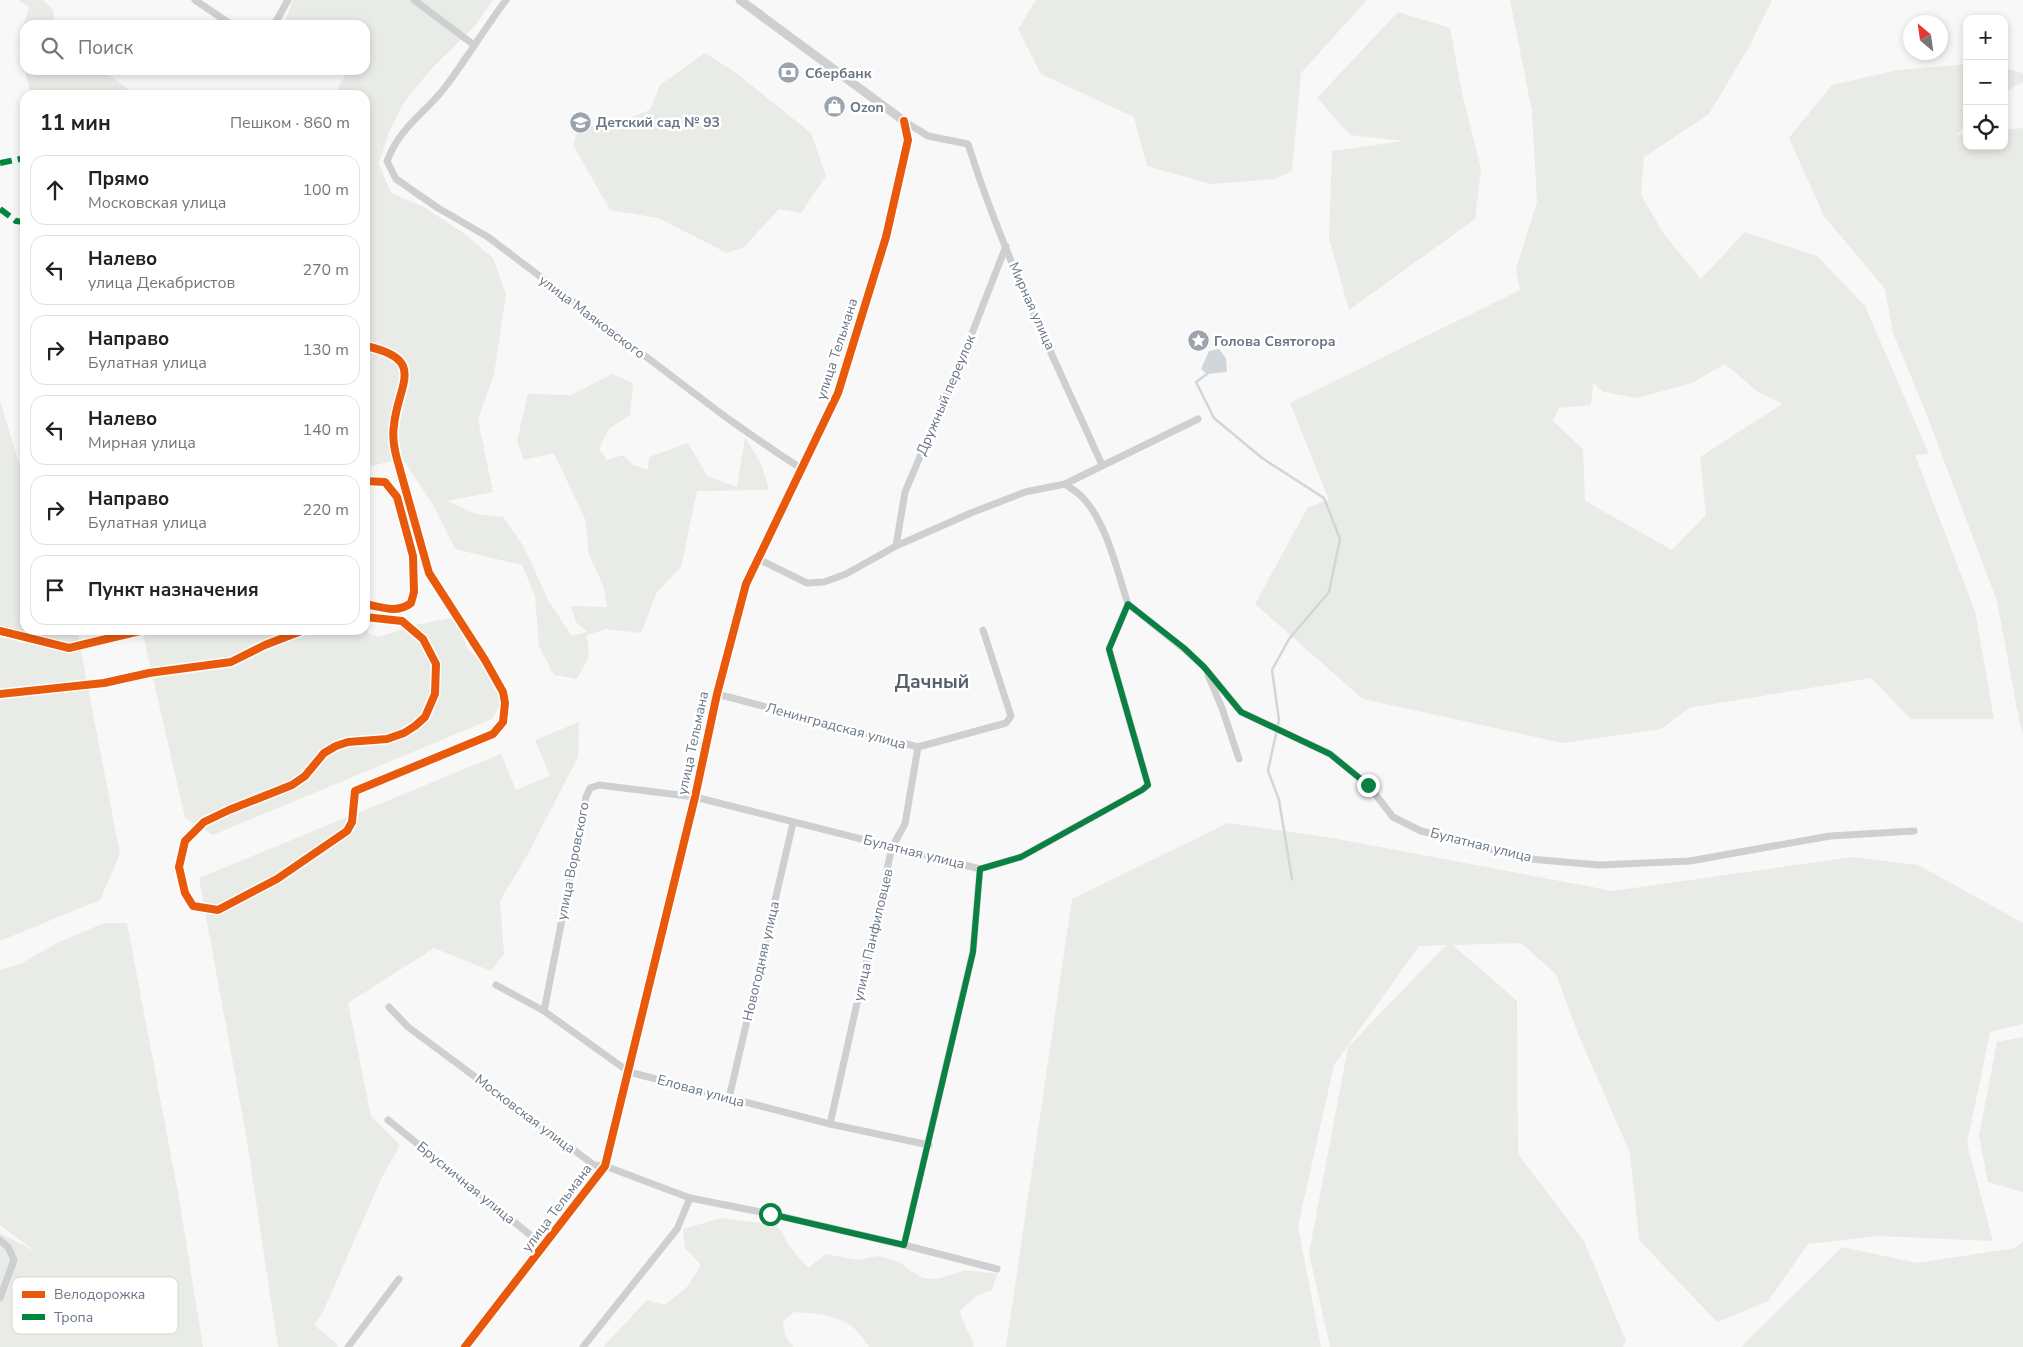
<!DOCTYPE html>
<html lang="ru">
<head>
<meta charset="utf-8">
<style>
	body { margin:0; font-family:"Nunito Sans",sans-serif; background:#f2f2f2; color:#222 }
	.controls { position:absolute; right:15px; top:15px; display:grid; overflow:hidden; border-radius:10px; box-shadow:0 2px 8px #0003 }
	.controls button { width:45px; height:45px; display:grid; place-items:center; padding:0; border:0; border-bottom:1px solid #e0e0e0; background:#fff; color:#222; font:25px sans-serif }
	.compass { position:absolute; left:1903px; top:15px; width:45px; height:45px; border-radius:50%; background:#fff; box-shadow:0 2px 8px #0003; rotate:331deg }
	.stop { position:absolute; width:15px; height:15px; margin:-11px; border:4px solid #0b8043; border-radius:50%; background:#fff }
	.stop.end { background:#0b8043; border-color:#fff; box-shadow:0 1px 5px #0008 }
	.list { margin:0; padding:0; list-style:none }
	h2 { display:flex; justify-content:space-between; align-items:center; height:65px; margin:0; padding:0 20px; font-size:21px }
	h2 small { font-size:16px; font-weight:400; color:#767676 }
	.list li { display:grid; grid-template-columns:32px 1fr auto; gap:15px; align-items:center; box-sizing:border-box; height:70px; margin:0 10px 10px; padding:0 10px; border:1px solid #e0e0e0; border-radius:15px }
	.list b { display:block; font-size:19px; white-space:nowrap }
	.list p { margin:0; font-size:16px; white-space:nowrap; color:#767676 }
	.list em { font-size:16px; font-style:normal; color:#767676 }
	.icon { flex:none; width:28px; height:28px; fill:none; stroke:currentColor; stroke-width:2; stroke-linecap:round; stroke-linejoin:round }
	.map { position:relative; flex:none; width:2023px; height:1347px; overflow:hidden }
	.search { position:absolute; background:#fff; box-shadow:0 2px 8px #0003; left:20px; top:20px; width:350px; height:55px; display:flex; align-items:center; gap:12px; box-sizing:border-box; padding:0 18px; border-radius:15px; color:#767676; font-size:19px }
	.panel { position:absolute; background:#fff; box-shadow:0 2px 8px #0003; left:20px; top:90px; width:350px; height:545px; border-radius:15px }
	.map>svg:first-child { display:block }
	.green { fill:#e8ebe6; fill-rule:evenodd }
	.water { fill:#d0d6d9 }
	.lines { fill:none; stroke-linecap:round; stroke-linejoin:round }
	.stream { stroke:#d0d6d9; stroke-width:2.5 }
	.minor { stroke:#cecfd1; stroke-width:7 }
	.tertiary { stroke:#cecfd1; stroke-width:9 }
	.quiet { stroke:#00873e; stroke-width:6; stroke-dasharray:12 6; stroke-linecap:butt }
	.cycleway-casing { stroke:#fff; stroke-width:11 }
	.cycleway { stroke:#e8590c; stroke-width:8 }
	.route { stroke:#0b8043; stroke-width:6 }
	.labels { text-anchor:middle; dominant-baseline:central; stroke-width:5; stroke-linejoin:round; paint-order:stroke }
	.poi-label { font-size:14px; font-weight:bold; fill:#697686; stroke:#fff; text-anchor:start }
	.street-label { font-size:14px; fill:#697686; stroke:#fff }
	.district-label { font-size:19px; font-weight:bold; fill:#57606b; stroke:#fff }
	.key { fill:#fff; stroke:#d2d6db; stroke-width:1 }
	.key-label { font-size:14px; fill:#697686 }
</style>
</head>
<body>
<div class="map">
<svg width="2023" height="1347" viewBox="0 0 2023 1347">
	<rect width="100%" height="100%" fill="#f8f8f8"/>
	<g class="green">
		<path d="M18,0H43L53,10L55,25H25V68L19,40L29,7Z"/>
		<path d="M293,0H493L474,27L431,69L405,101L389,132L379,164L391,193L422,206L465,234L493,258L506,294L494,375L478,419L493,492L447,501L476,514L503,517L524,547L549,602L572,636L587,632L576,622L571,606L607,607L603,585L589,555L585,519L554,453L524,460L517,441L528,394L571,395L612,374L633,383L630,415L609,429L599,449L607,460L623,455L633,465L648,470L649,457L688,443L707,476L737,487L745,437L762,466L769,490L697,491L681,567L657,592L641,633L606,629L587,635L589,657L577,679L554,675L539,646L535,596L522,565L455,549L432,503L402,458L365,468V95H334L348,70H365V25H291L285,21Z"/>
		<path d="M1036,0H1367L1301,73L1292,171L1274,179L1211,184L1147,166L1134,117L1041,74L1018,29Z"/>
		<path d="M1510,0H1772L1750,45L1709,114L1644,157L1641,195L1663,233L1701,279L1745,232L1817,256L1865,306L1929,454L1915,455L1975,611L1994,719H1911L1871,678L1689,708L1661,729L1563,743L1363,699L1255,604L1308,507L1329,500L1290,403L1520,290L1516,269L1537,202L1532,112ZM1725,364L1758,392L1782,404L1700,457L1706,515L1672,550L1585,501L1583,449L1553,421L1559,408L1591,405L1593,382L1603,392L1637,398L1692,383Z"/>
		<path d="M1398,12L1450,28L1462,93L1481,169L1475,219L1349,310L1329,238L1332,151L1404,141L1350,135L1317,98Z"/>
		<path d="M705,53L735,72L811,133L826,176L801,213L779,209L744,247L727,253L658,218L610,210L573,145L578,129L621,121L650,110L660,85Z"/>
		<path d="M1967,64V120L1957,135L1967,134V146H2004V130L2023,128V733L2020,725L1997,601L1926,413L1893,333L1885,289L1824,216L1789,138L1832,85L1898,70Z"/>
		<path d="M2004,68L2023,73V82L2004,92Z"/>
		<path d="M25,70H102L136,95H31Z"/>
		<path d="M0,401L18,460L25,474V630H77L120,854L100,900L0,941Z"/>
		<path d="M456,617L467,648L483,664L503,699L492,719L213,835L185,818L142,630H365V628L369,634L379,637L415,625Z"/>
		<path d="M579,722L578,757L529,852L500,901L504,954L491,971L434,948L348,1003L371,1116L400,1145L382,1177L323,1312L314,1325L338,1345L337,1347H278L246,1135L199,878L501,754L516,790L550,776L535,740Z"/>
		<path d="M1228,823L1332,838L1613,891L1852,857L1918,865L2023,923V1024L1990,1032L1967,1144L1993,1241L1878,1236L1808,1244L1768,1301L1717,1322L1639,1240L1630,1153L1579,1036L1556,974L1521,943L1453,945L1517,1001L1518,1154L1584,1241L1626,1341L1623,1347H1330L1309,1253L1348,1047L1446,945L1419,946L1334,1065L1298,1226L1321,1347H1006L1072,899Z"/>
		<path d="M104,923H127L178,1193L203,1347H0V1233L36,1252L0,1225V970L20,964L59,942Z"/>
		<path d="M2023,1037V1192L1988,1182L1979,1136L1997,1042Z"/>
		<path d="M721,1218L777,1225L790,1247L808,1268L826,1254L858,1260L878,1256L900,1262L908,1269L923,1278L937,1279L966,1270L997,1274L992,1290L976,1296L960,1311L962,1319L974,1344L973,1347H869C852,1316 826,1314 794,1312L783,1321L785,1335L793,1347H603L647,1300L665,1305L688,1286L701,1265L685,1248L683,1229Z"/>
		<path d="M2023,1241V1347H1741L1842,1247L1917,1263L2015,1248Z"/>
	</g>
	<path class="water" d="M1219,349L1226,358L1227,372L1207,374L1201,369L1209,351Z"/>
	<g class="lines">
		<path class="stream" d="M1207,374L1196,382L1214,418L1262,458L1324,498L1340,539L1329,592L1289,639L1272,670L1279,720L1268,771L1279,800L1292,879"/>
		<g class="minor">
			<path d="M195,0L232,25"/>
			<path d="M414,0L474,45"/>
			<path d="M506,0C485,28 467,58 446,86C425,114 401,125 387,161L396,179L438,208L488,237L727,418L776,452L802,469"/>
			<path d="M274,25L288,0"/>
			<path d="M904,121L928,136L968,144C1003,255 1055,360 1102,465"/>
			<path d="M896,546L905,492L969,341L1006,246"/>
			<path d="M758,559L807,583L824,582L846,574L896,546L971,513L1025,492L1065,484L1198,419"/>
			<path d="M1128,604L1184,649L1204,667L1241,712L1330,754L1368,785L1393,817L1421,831L1449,837L1519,858L1599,865L1690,861L1830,836L1914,831"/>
			<path d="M1208,675L1222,708L1239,759"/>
			<path d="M717,694L918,747L1006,723L1011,716L983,630"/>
			<path d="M496,985L544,1011L629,1072L830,1124L929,1145"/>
			<path d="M389,1007L408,1027L594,1165L605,1166L690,1198L771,1214L904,1245L997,1269"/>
			<path d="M544,1011L586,797L590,788L599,785L695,797L980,869L1021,857L1142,790L1148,785L1109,649L1128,604C1117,571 1106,519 1080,495C1076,491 1070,488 1065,484"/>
			<path d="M729,1098L793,823"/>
			<path d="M388,1120L544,1246"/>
			<path d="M830,1124L892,847L905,824L918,747"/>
			<path d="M0,1240L8,1247L14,1260L0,1298"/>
			<path d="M904,1245L973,951L980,869"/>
			<path d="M348,1347L399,1279"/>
			<path d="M583,1347L677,1229L690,1198"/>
		</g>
		<path class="tertiary" d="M465,1347L605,1166L695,797L717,694L746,584L838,393L886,237L908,140L904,121L740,0"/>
		<g class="quiet">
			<path d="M0,163L25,158"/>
			<path d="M0,209L16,221L25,222"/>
		</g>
		<defs>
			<g id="cycleway">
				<path d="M365,346C428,359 398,384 394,425C392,437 394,448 397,459L429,573L485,660L503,692L505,703L503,722L493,734L355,791L352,822L347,831L277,879L218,910L193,906L185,893L179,867L185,841L204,822L229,810L292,785L305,776L324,753L336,746L348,742L387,739L404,733L415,726L425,717L435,694L436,664L423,639L402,621L365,617"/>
				<path d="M365,481L385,482L397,497L413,556L414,592L411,603C397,614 381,607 365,604"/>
				<path d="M0,631L69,648L144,630"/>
				<path d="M0,694L104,683L149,673L231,662L265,645L304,630"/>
				<path d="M465,1347L605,1166L695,797L717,694L746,584L838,393L886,237L908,140L904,121"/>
			</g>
		</defs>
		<use href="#cycleway" class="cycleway-casing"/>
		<use href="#cycleway" class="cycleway"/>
	</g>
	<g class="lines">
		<path class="route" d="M770,1214L904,1245L973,952L980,869L1021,857L1142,790L1148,785L1109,649L1128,604L1184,648L1204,667L1241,712L1330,754L1368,785"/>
	</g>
	<defs>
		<symbol id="bank-disc" viewBox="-11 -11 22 22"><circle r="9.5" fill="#9ba4ae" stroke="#fff"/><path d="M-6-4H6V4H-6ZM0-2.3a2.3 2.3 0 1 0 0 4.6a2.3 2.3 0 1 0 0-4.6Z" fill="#fff"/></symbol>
		<symbol id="shop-disc" viewBox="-11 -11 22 22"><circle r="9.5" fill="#9ba4ae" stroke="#fff"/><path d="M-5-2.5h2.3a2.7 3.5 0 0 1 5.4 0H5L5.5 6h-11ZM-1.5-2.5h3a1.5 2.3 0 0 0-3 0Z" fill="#fff"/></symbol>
		<symbol id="school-disc" viewBox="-11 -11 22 22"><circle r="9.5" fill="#9ba4ae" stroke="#fff"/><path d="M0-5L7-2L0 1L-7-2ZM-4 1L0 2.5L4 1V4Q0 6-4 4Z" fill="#fff"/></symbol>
		<symbol id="sight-disc" viewBox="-11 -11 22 22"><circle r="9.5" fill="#9ba4ae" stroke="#fff"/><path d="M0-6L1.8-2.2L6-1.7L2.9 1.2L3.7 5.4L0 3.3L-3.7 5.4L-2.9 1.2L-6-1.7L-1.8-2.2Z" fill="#fff"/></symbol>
	</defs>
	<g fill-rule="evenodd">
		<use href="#bank-disc" x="776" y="60" width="25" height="25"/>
		<use href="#shop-disc" x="822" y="94" width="25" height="25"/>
		<use href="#school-disc" x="568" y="110" width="25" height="25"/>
		<use href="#sight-disc" x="1186" y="328" width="25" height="25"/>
	</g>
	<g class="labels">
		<g class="poi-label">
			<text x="805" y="73">Сбербанк</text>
			<text x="850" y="107">Ozon</text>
			<text x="596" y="122">Детский сад № 93</text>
			<text x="1214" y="341">Голова Святогора</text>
		</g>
		<g class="street-label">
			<text transform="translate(1032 306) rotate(66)">Мирная улица</text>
			<text transform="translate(592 317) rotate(37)">улица Маяковского</text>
			<text transform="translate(837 349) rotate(-72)">улица Тельмана</text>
			<text transform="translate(946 395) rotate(-67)">Дружный переулок</text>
			<text transform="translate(836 726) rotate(15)">Ленинградская улица</text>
			<text transform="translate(693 743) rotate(-78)">улица Тельмана</text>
			<text transform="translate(1481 845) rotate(14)">Булатная улица</text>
			<text transform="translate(914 852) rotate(14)">Булатная улица</text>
			<text transform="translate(573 861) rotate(-79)">улица Воровского</text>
			<text transform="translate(873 935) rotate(-77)">улица Панфиловцев</text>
			<text transform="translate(761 961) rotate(-77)">Новогодняя улица</text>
			<text transform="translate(701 1091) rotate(15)">Еловая улица</text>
			<text transform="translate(525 1114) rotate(37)">Московская улица</text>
			<text transform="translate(466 1183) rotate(39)">Брусничная улица</text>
			<text transform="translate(557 1208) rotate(-53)">улица Тельмана</text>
		</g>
		<g class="district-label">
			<text x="932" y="682">Дачный</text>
		</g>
	</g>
	<rect x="12" y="1277" width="166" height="57" rx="8" class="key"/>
	<rect x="22" y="1291" width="23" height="7" fill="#e8590c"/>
	<rect x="22" y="1314" width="23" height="6" fill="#00873e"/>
	<g class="key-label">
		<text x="54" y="1299">Велодорожка</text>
		<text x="54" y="1322">Тропа</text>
	</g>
</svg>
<div class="controls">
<button>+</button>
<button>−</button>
<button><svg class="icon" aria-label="locate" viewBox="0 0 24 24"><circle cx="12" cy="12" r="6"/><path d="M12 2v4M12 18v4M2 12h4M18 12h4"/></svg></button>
</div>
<svg class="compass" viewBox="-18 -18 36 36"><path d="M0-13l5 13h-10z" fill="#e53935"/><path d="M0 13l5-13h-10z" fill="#767676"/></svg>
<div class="stop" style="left:770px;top:1214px"></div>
<div class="stop end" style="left:1368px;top:785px"></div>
<div class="search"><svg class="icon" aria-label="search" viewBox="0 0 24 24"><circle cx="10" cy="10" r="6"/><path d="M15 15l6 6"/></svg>Поиск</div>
<section class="panel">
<h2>11 мин<small>Пешком · 860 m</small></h2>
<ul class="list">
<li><svg class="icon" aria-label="ahead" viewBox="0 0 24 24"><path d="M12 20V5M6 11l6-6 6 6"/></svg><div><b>Прямо</b><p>Московская улица</p></div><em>100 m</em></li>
<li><svg class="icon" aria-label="left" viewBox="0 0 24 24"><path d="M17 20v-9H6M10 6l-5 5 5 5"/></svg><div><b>Налево</b><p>улица Декабристов</p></div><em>270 m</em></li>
<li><svg class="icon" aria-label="right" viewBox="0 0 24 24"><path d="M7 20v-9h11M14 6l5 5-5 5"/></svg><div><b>Направо</b><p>Булатная улица</p></div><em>130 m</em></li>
<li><svg class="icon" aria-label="left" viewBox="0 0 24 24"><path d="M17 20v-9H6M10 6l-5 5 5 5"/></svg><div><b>Налево</b><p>Мирная улица</p></div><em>140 m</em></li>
<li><svg class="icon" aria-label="right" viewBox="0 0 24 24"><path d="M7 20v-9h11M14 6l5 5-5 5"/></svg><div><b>Направо</b><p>Булатная улица</p></div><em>220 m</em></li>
<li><svg class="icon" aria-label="arrive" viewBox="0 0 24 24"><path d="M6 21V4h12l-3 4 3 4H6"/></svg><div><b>Пункт назначения</b></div></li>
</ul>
</section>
</div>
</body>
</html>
